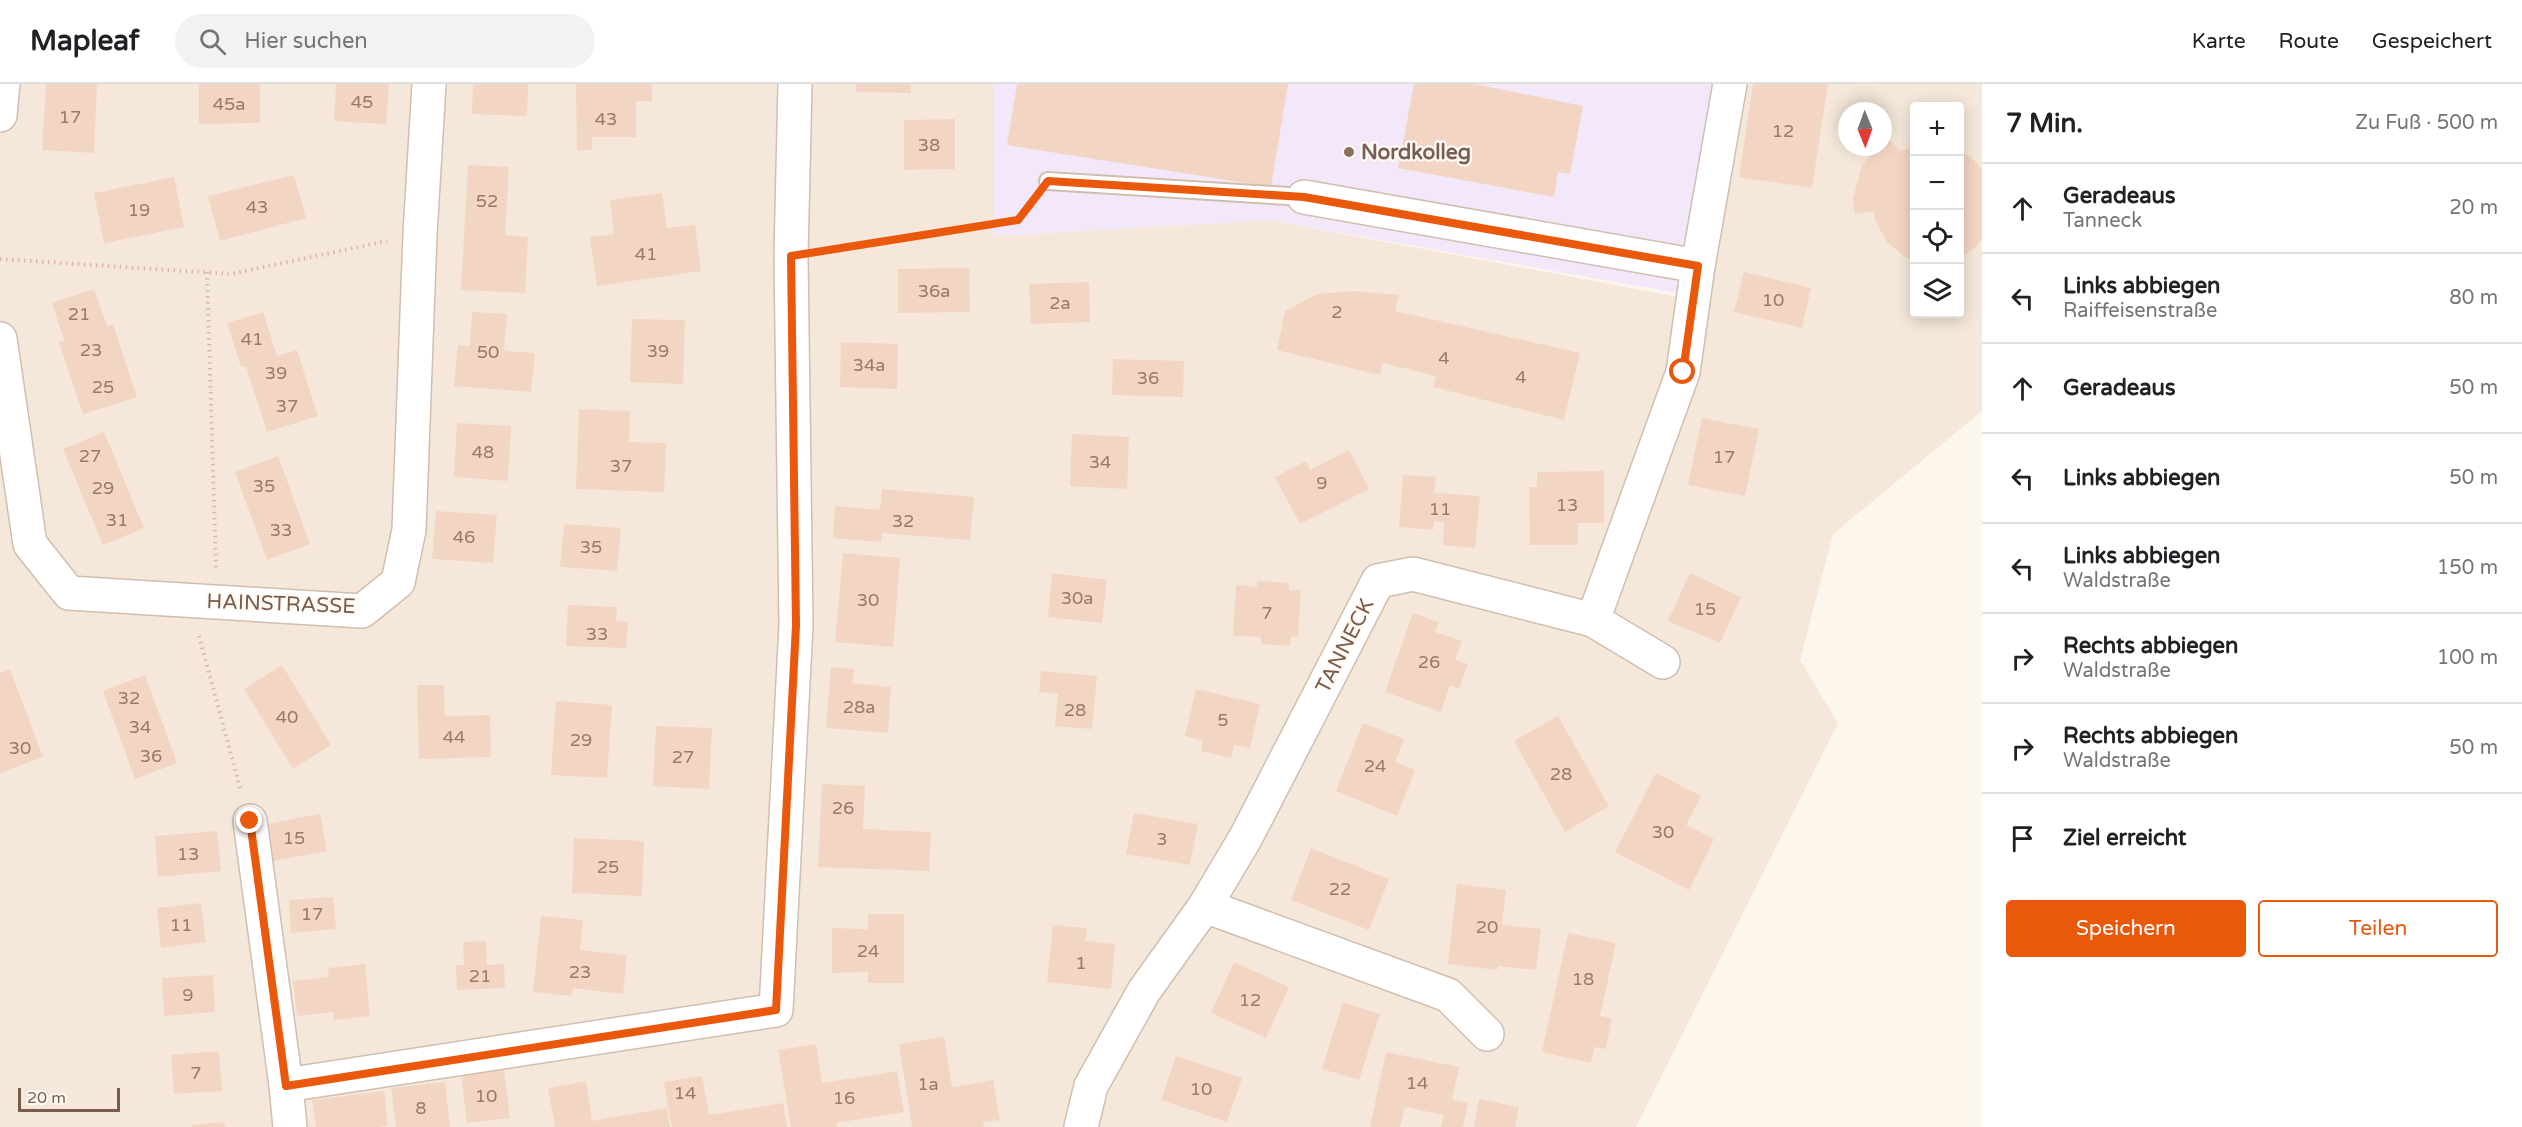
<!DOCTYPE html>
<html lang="de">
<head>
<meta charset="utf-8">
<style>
	body { margin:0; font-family:"Varela Round",sans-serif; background:#f2f2f2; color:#202124 }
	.controls { position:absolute; right:18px; top:18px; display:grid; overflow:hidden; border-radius:6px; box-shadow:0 3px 15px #0003 }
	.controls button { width:54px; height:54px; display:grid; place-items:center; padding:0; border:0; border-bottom:2px solid #e0e0e0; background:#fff; color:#202124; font:30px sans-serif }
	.compass { position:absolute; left:1838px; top:18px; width:54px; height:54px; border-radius:50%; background:#fff; box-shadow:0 3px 15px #0003; rotate:179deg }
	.scale { position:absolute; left:18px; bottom:15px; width:102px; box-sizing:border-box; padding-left:6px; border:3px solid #7a5c4d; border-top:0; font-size:16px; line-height:21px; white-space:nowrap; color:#7a5c4d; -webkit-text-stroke:4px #fffaf3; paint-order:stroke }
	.stop { position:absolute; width:18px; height:18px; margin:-14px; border:4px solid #ea580c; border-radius:50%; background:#fff }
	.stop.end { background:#ea580c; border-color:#fff; box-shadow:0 2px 6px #0008 }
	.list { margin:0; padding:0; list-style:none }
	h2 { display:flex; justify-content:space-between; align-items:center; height:78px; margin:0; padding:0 24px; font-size:26px }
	h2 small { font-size:20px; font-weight:400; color:#757577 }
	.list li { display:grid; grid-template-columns:39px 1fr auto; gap:18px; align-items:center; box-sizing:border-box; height:90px; padding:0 24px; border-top:2px solid #e0e0e0 }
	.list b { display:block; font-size:22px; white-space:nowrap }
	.list p { margin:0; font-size:20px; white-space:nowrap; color:#757577 }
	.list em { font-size:20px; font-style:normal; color:#757577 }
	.actions { display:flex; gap:12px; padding:18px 24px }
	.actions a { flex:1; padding:14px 0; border:2px solid #ea580c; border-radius:6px; text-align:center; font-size:21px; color:#ea580c }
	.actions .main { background:#ea580c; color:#fff }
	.icon { flex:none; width:33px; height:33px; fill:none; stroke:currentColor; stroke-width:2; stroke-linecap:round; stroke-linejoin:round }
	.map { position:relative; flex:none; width:1982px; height:1043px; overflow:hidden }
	header { display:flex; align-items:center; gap:36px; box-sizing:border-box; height:84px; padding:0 30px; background:#fff; border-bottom:2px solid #e0e0e0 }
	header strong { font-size:28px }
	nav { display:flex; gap:33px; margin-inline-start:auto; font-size:21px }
	.search { width:420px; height:54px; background:#f2f2f2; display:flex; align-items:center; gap:15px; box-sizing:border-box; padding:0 21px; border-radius:33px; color:#757577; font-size:22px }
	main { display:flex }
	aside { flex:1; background:#fff }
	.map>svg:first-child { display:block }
	.residential { fill:#f5e8da; fill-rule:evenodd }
	.education { fill:#f3e8fa }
	.building { fill:#f3d5c3 }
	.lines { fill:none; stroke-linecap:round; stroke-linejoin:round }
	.service-casing { stroke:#d1beb0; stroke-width:20 }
	.minor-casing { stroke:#d1beb0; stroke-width:36 }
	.path { stroke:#d9b8a5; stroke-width:4; stroke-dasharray:1.5 4.5; stroke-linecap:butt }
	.service { stroke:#fff; stroke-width:16 }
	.minor { stroke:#fff; stroke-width:33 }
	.route { stroke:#ea580c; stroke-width:8 }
	.education-dot { fill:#8d6e63; stroke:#fffaf3; stroke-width:2 }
	.labels { text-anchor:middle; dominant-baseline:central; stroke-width:4.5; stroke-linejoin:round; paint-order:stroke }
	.number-label { font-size:18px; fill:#987a6a }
	.education-label { font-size:21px; font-weight:bold; fill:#785e54; stroke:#fffaf3; text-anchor:start }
	.street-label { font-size:21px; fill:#7a5c4d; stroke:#fffaf3 }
</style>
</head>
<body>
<header>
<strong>Mapleaf</strong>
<div class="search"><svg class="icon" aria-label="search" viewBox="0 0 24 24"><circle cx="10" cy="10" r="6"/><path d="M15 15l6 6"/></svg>Hier suchen</div>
<nav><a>Karte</a><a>Route</a><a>Gespeichert</a></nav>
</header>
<main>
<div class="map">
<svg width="1982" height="1043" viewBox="0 0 1982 1043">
	<rect width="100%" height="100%" fill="#fdf6ec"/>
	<path class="residential" d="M0,0H994V152L1269,136L1706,218L1748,0H1982V327L1833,450L1800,576L1838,639L1636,1043H0ZM1914,22H1960V230H1914ZM1847,27H1883V63H1847Z"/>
	<path class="education" d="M994,0H1717L1677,209L1269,136L994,152Z"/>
	<g class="building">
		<path d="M46,0H97L94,69L42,66Z"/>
		<path d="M199,0H260V39L199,40Z"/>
		<path d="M336,0H389L386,40L334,37Z"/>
		<path d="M473,0H528L527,32L472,30Z"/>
		<path d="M576,0H652V17H636V53H592V66H577Z"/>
		<path d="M856,0H911V9L856,8Z"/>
		<path d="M1017,0H1288L1271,103L1007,61Z"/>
		<path d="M1414,0H1475L1583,22L1570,90L1558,88L1554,113L1398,84Z"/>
		<path d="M1753,0H1828L1812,104L1739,93Z"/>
		<path d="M955,35V85L904,86V36Z"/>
		<path d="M1887,53L1900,67L1914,63V176L1906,174L1887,158L1875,136L1874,127L1855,130L1853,114L1862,82L1876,63H1883V57Z"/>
		<path d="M1960,67L1971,73L1982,85V154L1977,162L1960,174Z"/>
		<path d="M468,81L509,83L505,151L528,153L525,209L461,206Z"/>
		<path d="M294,91L306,134L220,157L208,112Z"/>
		<path d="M174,93L184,143L104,159L94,109Z"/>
		<path d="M662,109L667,144L695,141L701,187L597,202L590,153L614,150L610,116Z"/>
		<path d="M969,184L970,228L898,229V185Z"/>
		<path d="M1744,188L1811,204L1802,244L1734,228Z"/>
		<path d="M1089,198L1090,238L1031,240L1029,200Z"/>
		<path d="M94,205L107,242L113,240L137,313L83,330L59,258L64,256L52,219Z"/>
		<path d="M1353,207L1399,211L1395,227L1580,269L1564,336L1433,303L1436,292L1383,279L1380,291L1277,266L1285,227L1318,210Z"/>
		<path d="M263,228L277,272L297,266L318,332L267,348L246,282L241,283L227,239Z"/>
		<path d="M472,228L507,230L504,267L535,269L531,308L454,302L458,261L470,262Z"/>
		<path d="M632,235L685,236L683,300L630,298Z"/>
		<path d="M841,258L898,260L897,305L840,303Z"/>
		<path d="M1113,275L1184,277L1183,313L1112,311Z"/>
		<path d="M579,325L630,327L629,358L666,359L664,408L576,405Z"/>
		<path d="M1702,334L1759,345L1745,412L1688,401Z"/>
		<path d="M457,339L511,342L508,397L454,393Z"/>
		<path d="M104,348L144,444L103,461L63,365Z"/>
		<path d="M1072,350L1129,353L1127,405L1070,402Z"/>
		<path d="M1349,366L1369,405L1300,440L1275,393L1306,377L1310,386Z"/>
		<path d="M278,372L310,460L267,476L235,388Z"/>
		<path d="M1604,387V439H1578V461H1530L1529,403H1537V388Z"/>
		<path d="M1403,391L1436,393L1434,409L1480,412L1475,464L1443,461L1444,438L1434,437L1433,446L1399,443Z"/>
		<path d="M882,405L974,413L970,456L882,449L881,458L833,454L835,422L880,426Z"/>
		<path d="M436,427L497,431L493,479L432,475Z"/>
		<path d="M564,440L621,444L617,487L560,483Z"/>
		<path d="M843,469L900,474L893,563L835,558Z"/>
		<path d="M1052,489L1107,496L1102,539L1048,533Z"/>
		<path d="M1690,489L1741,513L1720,559L1668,537Z"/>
		<path d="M1257,497L1289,499V506H1301L1298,552L1291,553L1290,562L1261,560V553L1233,552L1236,501L1257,503Z"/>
		<path d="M568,521L617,523L616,537L628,538L626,564L566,562Z"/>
		<path d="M1413,529L1439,538L1435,548L1462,557L1455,576L1468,580L1459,605L1450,601L1441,628L1385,608Z"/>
		<path d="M282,581L331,661L293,685L244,605Z"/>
		<path d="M831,583L854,585L852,599L891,603L888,649L826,644Z"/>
		<path d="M10,585L43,673L0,689V589Z"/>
		<path d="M1041,587L1097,592L1092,645L1055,642L1058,610L1039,608Z"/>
		<path d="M145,591L177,679L135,695L103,607Z"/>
		<path d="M417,601H444L445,632L490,631L491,673L419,675Z"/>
		<path d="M1196,605L1260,620L1250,664L1234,661L1231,674L1201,667L1203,657L1185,652Z"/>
		<path d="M556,617L612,621L607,694L551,691Z"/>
		<path d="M1558,632L1609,722L1565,748L1514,657Z"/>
		<path d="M1363,639L1404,655L1395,678L1415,686L1397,732L1336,707Z"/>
		<path d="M656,642L712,644L709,705L653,702Z"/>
		<path d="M1656,689L1701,712L1686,741L1714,755L1689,806L1615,768Z"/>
		<path d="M822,700L865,702L863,745L931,748L929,787L818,783Z"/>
		<path d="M1134,729L1198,740L1190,781L1126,770Z"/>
		<path d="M320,730L327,767L268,778L261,741Z"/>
		<path d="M217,747L221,787L158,793L155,752Z"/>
		<path d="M574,754L644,757L642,812L572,809Z"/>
		<path d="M1311,764L1389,795L1369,846L1291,816Z"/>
		<path d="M1457,800L1506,806L1502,841L1541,845L1536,886L1498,882L1497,886L1448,880Z"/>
		<path d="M333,813L336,845L291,849L289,816Z"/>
		<path d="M201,819L206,858L161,864L157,824Z"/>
		<path d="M868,830H904V899H868V888L832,889V844L868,845Z"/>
		<path d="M541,832L583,836L580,866L627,871L623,910L573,904L572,912L533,908Z"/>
		<path d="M1053,841L1087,844L1085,857L1115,860L1111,905L1047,898Z"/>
		<path d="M1568,849L1616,859L1600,932L1612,934L1606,965L1594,963L1591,979L1542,968Z"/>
		<path d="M486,857L487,881L504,880L505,904L457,906L456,881H464L463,858Z"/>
		<path d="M1234,878L1289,903L1266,954L1211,929Z"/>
		<path d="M365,880L370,932L334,936L333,928L297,932L293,897L329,893L328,884Z"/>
		<path d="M213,891L215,928L164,932L162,894Z"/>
		<path d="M1343,918L1380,930L1359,996L1322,985Z"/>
		<path d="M944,953L952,1003L993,996L1000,1036L983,1038L984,1043H912L899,960Z"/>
		<path d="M816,960L822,999L897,987L904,1028L836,1039L837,1043H791L778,966Z"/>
		<path d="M219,967L222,1007L174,1010L171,971Z"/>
		<path d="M1386,968L1459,983L1452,1016L1468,1019L1463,1043H1441L1444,1031L1405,1023L1400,1043H1370Z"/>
		<path d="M1176,972L1242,994L1227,1038L1161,1016Z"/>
		<path d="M504,985L510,1034L467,1039L461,991Z"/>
		<path d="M702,992L709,1031L783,1019L787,1043H672L664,998Z"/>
		<path d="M586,997L592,1037L667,1024L670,1043H555L548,1004Z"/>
		<path d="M445,998L450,1043H396L391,1004Z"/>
		<path d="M384,1007L388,1041L380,1043H316L312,1016Z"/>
		<path d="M1479,1015L1519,1023L1515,1043H1474Z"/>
		<path d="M224,1038L225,1043H192L191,1041Z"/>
	</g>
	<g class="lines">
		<defs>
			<path id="service" d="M1048,97L1304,113"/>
			<g id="minor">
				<path d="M0,31L3,0"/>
				<path d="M1304,113L1698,182L1730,0"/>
				<path d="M0,255L30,460L69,509L362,527L398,498L409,446L420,150L429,0"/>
				<path d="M1593,536L1663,578"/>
				<path d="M250,737L286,1001"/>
				<path d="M1205,822L1448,911L1487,950"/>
				<path d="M290,1043L286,1001L776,926L796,541L791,172L795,0"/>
				<path d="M1081,1043L1091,1002L1144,907L1205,822L1246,753L1378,497L1413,490L1593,536L1683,288L1698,182"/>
			</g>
		</defs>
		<use href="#service" class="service-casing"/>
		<use href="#minor" class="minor-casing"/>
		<g class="path">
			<path d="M824,166L1018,136L1033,117"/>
			<path d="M0,175L231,190L387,157"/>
			<path d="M207,188L216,484"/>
			<path d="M199,552L241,707"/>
		</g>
		<use href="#service" class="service"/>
		<use href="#minor" class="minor"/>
	</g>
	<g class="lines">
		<path class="route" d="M250,737L286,1002L776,926L796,541L791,172L1018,136L1048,97L1304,113L1698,182L1683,288"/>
	</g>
	<circle class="education-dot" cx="1349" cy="68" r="6"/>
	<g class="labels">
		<g class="number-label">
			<text x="362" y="18">45</text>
			<text x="229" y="20">45a</text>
			<text x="70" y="33">17</text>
			<text x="606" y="35">43</text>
			<text x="1783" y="47">12</text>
			<text x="929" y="61">38</text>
			<text x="487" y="117">52</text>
			<text x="257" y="123">43</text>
			<text x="139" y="126">19</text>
			<text x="646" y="170">41</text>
			<text x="934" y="207">36a</text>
			<text x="1773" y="216">10</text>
			<text x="1060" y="219">2a</text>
			<text x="1337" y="228">2</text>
			<text x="79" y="230">21</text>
			<text x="252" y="255">41</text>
			<text x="91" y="266">23</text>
			<text x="658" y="267">39</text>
			<text x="488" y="268">50</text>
			<text x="1444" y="274">4</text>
			<text x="869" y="281">34a</text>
			<text x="276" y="289">39</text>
			<text x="1521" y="293">4</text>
			<text x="1148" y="294">36</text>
			<text x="103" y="303">25</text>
			<text x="287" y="322">37</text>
			<text x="483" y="368">48</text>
			<text x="90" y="372">27</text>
			<text x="1724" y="373">17</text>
			<text x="1100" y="378">34</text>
			<text x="621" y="382">37</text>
			<text x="1322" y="399">9</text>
			<text x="264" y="402">35</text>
			<text x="103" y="404">29</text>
			<text x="1567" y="421">13</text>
			<text x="1440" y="425">11</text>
			<text x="117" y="436">31</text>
			<text x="903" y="437">32</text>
			<text x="281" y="446">33</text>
			<text x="464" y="453">46</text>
			<text x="591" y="463">35</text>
			<text x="1077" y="514">30a</text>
			<text x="868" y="516">30</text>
			<text x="1705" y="525">15</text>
			<text x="1267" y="529">7</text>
			<text x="597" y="550">33</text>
			<text x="1429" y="578">26</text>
			<text x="129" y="614">32</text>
			<text x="859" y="623">28a</text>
			<text x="1075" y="626">28</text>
			<text x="287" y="633">40</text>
			<text x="1223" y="636">5</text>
			<text x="140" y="643">34</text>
			<text x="454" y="653">44</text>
			<text x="581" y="656">29</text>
			<text x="20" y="664">30</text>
			<text x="151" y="672">36</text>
			<text x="683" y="673">27</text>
			<text x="1375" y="682">24</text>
			<text x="1561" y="690">28</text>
			<text x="843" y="724">26</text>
			<text x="1663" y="748">30</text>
			<text x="294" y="754">15</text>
			<text x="1162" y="755">3</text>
			<text x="188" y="770">13</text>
			<text x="608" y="783">25</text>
			<text x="1340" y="805">22</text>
			<text x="312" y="830">17</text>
			<text x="181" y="841">11</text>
			<text x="1487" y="843">20</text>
			<text x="868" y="867">24</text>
			<text x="1081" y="879">1</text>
			<text x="580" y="888">23</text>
			<text x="480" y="892">21</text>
			<text x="1583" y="895">18</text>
			<text x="188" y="911">9</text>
			<text x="1250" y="916">12</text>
			<text x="196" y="989">7</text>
			<text x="1417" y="999">14</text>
			<text x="928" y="1000">1a</text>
			<text x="1201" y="1005">10</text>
			<text x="685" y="1009">14</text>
			<text x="486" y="1012">10</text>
			<text x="844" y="1014">16</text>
			<text x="421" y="1024">8</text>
		</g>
		<g class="education-label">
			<text x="1361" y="68">Nordkolleg</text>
		</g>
		<g class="street-label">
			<text transform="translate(281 520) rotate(2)">HAINSTRASSE</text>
			<text transform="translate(1345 562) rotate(-63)">TANNECK</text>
		</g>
	</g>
</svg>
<div class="controls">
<button>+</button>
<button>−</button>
<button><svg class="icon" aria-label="locate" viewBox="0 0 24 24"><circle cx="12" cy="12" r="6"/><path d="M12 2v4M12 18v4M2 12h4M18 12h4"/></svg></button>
<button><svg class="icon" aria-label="layers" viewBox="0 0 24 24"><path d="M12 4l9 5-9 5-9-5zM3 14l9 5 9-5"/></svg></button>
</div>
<svg class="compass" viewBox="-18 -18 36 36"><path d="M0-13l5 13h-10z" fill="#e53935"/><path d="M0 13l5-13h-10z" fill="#757577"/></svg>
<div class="scale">20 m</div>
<div class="stop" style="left:1683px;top:288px"></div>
<div class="stop end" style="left:250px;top:737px"></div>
</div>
<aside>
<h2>7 Min.<small>Zu Fuß · 500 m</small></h2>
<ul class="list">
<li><svg class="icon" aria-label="ahead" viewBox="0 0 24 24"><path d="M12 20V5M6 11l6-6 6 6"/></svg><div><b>Geradeaus</b><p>Tanneck</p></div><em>20 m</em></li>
<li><svg class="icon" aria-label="left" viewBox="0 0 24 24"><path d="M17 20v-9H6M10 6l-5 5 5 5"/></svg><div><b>Links abbiegen</b><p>Raiffeisenstraße</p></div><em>80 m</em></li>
<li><svg class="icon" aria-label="ahead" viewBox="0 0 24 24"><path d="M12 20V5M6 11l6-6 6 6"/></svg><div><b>Geradeaus</b></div><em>50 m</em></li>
<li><svg class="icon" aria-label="left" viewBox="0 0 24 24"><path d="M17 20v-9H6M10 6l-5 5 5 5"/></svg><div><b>Links abbiegen</b></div><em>50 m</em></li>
<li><svg class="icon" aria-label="left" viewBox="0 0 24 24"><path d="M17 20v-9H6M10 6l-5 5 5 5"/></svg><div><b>Links abbiegen</b><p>Waldstraße</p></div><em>150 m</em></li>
<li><svg class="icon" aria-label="right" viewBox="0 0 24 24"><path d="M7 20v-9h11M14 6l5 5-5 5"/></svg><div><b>Rechts abbiegen</b><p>Waldstraße</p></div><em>100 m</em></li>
<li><svg class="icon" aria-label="right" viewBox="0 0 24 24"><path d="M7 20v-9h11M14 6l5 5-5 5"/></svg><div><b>Rechts abbiegen</b><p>Waldstraße</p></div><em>50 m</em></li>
<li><svg class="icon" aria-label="arrive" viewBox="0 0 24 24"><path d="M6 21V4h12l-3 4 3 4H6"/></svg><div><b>Ziel erreicht</b></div></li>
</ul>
<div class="actions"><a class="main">Speichern</a><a>Teilen</a></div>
</aside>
</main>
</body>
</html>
